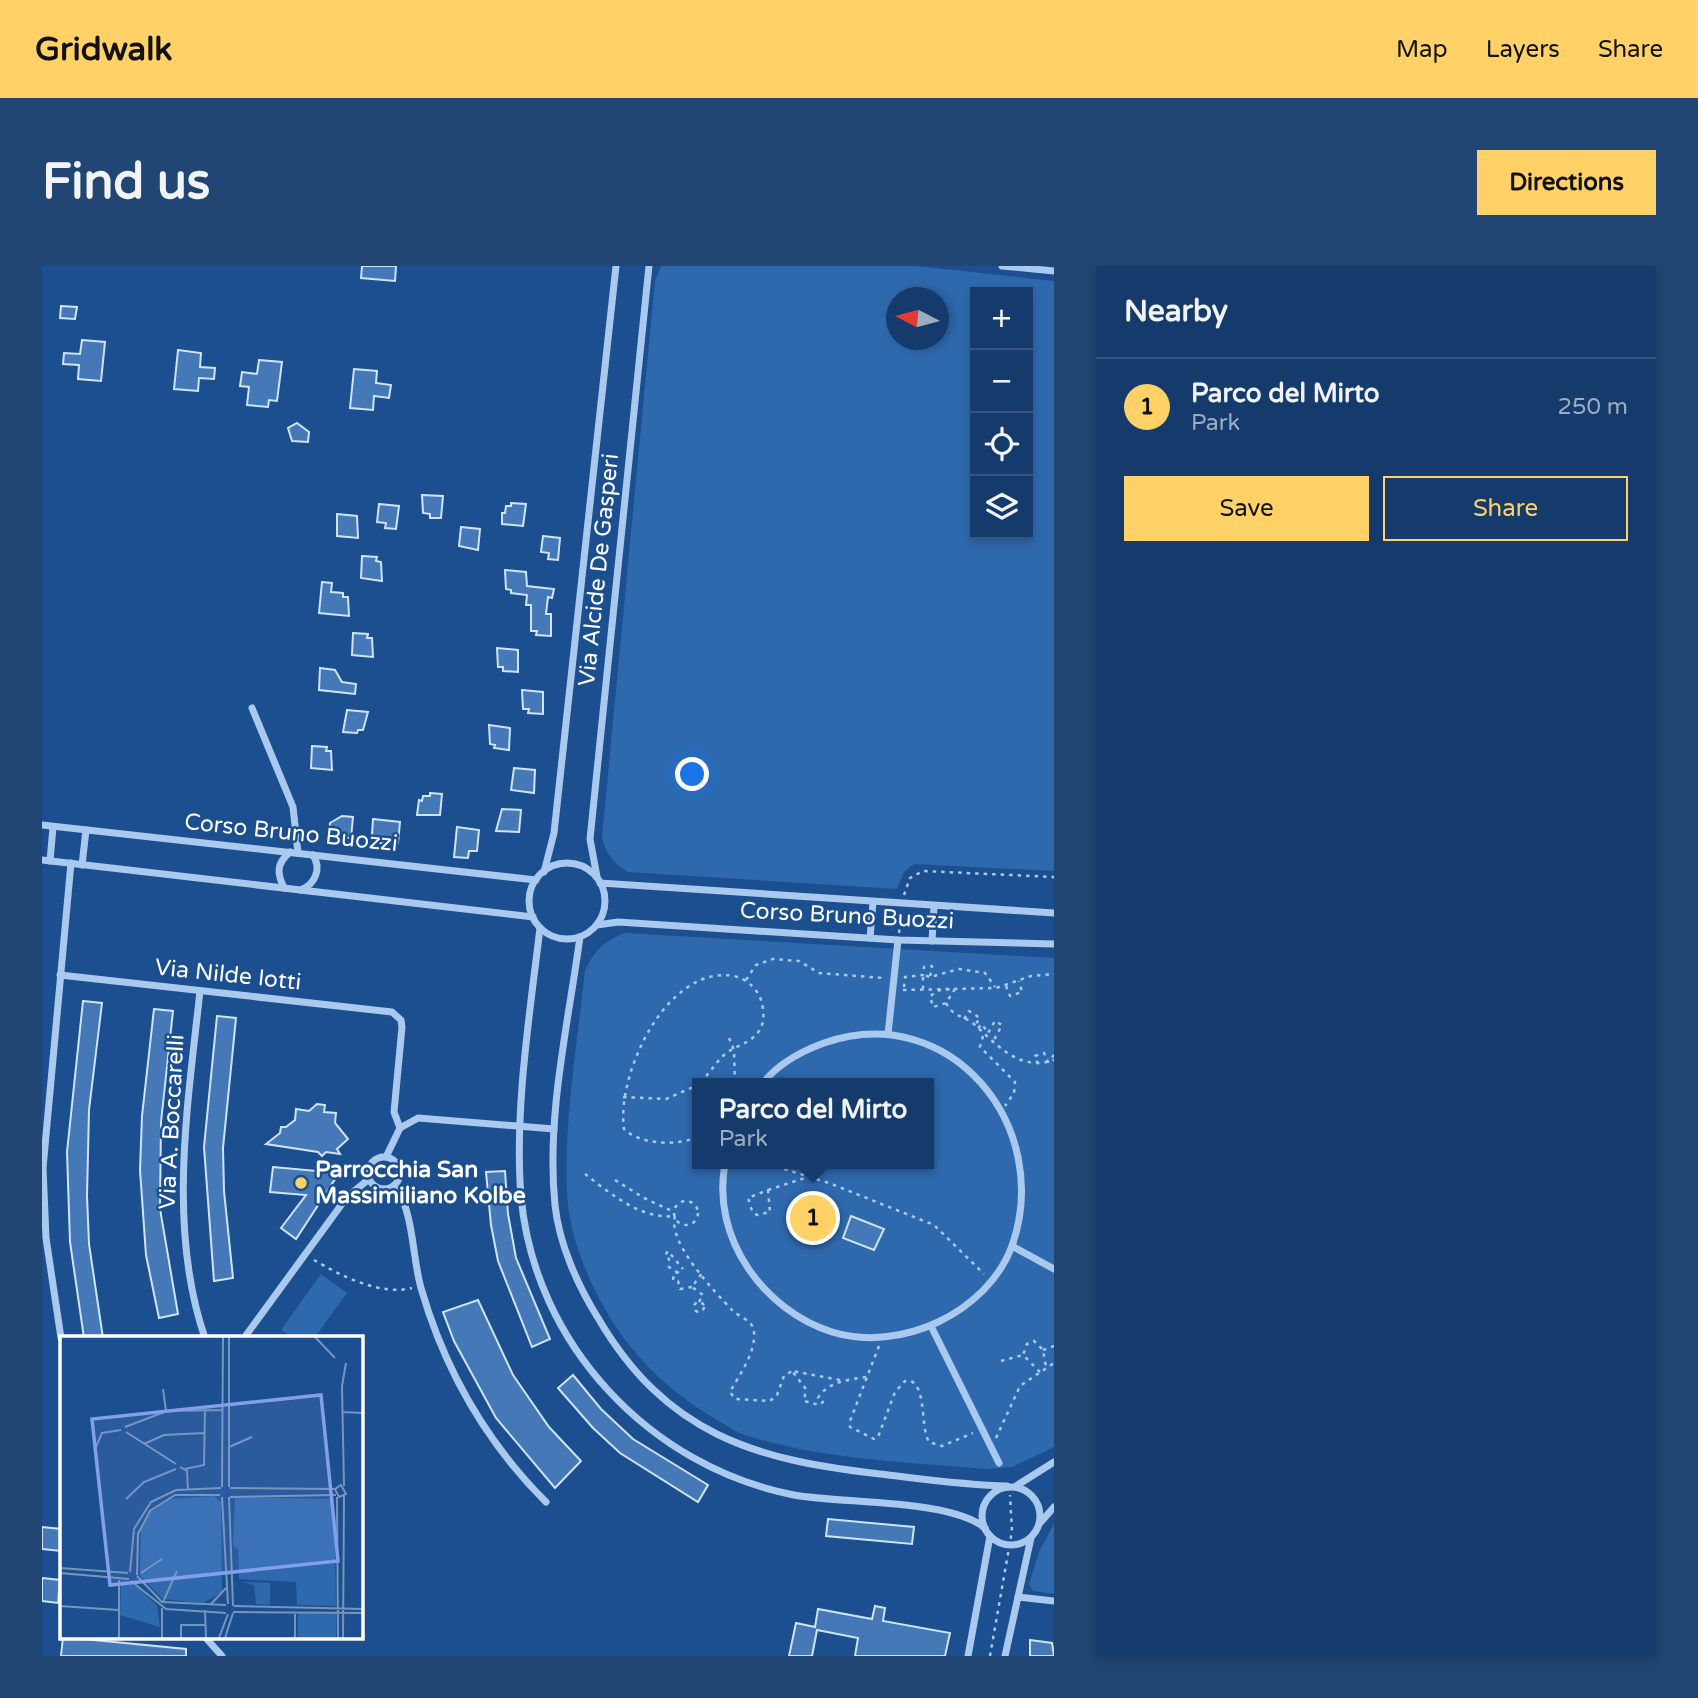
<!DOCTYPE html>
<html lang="en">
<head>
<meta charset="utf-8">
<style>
	body { margin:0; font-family:"Varela Round",sans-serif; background:#214673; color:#f1f3f6 }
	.controls { position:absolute; right:21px; top:21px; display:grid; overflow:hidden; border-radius:0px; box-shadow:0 4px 10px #0003 }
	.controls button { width:63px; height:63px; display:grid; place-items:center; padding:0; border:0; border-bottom:2px solid #33557e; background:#143b6b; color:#f1f3f6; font:35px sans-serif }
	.compass { position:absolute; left:844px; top:21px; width:63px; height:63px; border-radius:50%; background:#143b6b; box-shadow:0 4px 10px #0003; rotate:276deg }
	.you { position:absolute; left:651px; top:509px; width:24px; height:24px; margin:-18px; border:5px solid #fff; border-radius:50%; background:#1a73e8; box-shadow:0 0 0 10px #1a73e833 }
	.badge { display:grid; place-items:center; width:46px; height:46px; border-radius:50%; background:#ffd166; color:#111; font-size:23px; font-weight:700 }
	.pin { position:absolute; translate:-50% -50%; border:4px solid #fff; box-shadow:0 2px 7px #0006 }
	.popup { position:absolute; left:650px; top:812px; width:242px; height:91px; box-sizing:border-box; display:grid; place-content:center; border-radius:0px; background:#143b6b; filter:drop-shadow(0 2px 5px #0005); font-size:23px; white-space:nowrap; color:#9dadc1 }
	.popup b { font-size:26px; color:#f1f3f6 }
	.popup::after { content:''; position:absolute; left:50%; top:100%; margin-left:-14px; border:14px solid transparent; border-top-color:#143b6b }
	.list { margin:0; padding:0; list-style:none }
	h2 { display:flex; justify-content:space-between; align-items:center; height:91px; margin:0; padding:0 28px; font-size:30px }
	h2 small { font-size:23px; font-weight:400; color:#9dadc1 }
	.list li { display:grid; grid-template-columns:46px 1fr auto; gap:21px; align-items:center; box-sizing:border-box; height:98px; padding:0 28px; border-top:2px solid #33557e }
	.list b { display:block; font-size:26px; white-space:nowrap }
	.list p { margin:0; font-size:23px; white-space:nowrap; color:#9dadc1 }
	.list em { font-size:23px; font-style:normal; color:#9dadc1 }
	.actions { display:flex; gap:14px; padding:21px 28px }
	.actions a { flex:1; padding:16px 0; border:2px solid #ffd166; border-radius:0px; text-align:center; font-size:24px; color:#ffd166 }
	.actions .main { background:#ffd166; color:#111 }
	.icon { flex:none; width:38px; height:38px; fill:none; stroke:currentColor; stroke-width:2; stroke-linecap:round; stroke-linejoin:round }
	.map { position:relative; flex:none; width:1012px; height:1390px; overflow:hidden; border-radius:0px }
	header { display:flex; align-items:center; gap:42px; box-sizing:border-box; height:98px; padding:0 35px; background:#ffd166; color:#111 }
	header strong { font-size:33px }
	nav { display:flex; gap:38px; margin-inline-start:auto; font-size:24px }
	.intro { display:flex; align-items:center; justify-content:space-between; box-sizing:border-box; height:168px; padding:0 42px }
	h1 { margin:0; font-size:49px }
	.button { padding:18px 32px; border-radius:0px; background:#ffd166; color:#111; font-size:24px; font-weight:700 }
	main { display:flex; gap:42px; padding:0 42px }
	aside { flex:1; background:#143b6b; border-radius:0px; box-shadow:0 4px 10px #0003 }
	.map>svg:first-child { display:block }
	.green { fill:#2e69ad; fill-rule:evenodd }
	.building { fill:#4478b7; stroke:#cfe3fa; stroke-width:2 }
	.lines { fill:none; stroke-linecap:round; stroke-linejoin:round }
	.path { stroke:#a9c9ee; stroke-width:2.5; stroke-dasharray:3.5 5; stroke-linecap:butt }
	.minor { stroke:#a9c9ee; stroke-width:7 }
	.poi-dot { fill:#ffd166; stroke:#1b4f8f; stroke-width:2.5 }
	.labels { text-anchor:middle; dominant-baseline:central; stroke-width:5; stroke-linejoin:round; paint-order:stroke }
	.street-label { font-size:23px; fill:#fff; stroke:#1b4f8f }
	.poi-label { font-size:23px; font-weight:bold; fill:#fff; stroke:#1b4f8f; text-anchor:start }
	.inset-road { fill:none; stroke:#7695bc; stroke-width:2 }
	.view { fill:#839eea; fill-opacity:0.15; stroke:#839eea; stroke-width:3.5 }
	.inset-edge { fill:none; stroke:#fff; stroke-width:3.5 }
</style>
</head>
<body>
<header>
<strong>Gridwalk</strong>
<nav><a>Map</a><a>Layers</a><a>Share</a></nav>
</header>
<div class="intro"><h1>Find us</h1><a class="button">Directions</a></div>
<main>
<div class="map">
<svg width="1012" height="1390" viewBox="0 0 1012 1390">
	<rect width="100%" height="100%" fill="#1b4f8f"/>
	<g class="green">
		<path d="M619,0H873L1012,15V605L872,598L862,606L855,623L586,606C571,597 564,588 560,571L613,15ZM986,26V268H933V26ZM855,32H897V74H855Z"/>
		<path d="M583,667L1012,692V1181L970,1201L944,1203C863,1196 781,1194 703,1169C693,1166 684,1159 675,1154C628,1126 590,1091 563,1043C544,1010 527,967 525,928C522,854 535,779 543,705C552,685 562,675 583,667ZM656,817H886V898H656Z"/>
		<path d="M279,1008L305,1027L273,1071H250L239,1064Z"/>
		<path d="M1012,1258V1328L991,1325L987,1318L997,1286Z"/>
	</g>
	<g class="building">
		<path d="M320,0H354L353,15L319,12Z"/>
		<path d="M19,40L35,41L33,53L18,52Z"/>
		<path d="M40,74L63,76L59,115L36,113L37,99L21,98L22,87L38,88Z"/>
		<path d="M136,84L159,87L158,101L173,102L172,113L157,112L156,125L132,123Z"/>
		<path d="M217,94L240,96L235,135L227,134L226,141L205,139L207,121L198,120L200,106L215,108Z"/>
		<path d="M312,103L335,105L334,117L349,119L347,132L332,130L331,144L308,142Z"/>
		<path d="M255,157L267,166L266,176L250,175L246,162Z"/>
		<path d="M380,229L401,230L399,252H388V248L381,247Z"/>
		<path d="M469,237L484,238L481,260L460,258V247H463L464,240H469Z"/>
		<path d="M337,238L357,240L354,263L343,262L344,257L335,256Z"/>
		<path d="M295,248L315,250L316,272L295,270Z"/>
		<path d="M419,261L438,263L436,284L417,280Z"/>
		<path d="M501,270L518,272L516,294L506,293L507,287L499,286Z"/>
		<path d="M320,290L335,291L334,295L339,296L340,315L319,312Z"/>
		<path d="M463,304L484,306L485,320L512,323L510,332L506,331L504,348H509V370L494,369L495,365H489V339H484L485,329L469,327V324L464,323Z"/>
		<path d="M280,316L290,317L289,326L301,327V331H306L307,350L277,347Z"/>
		<path d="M311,367L326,368L325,372H330L331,391L310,389Z"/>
		<path d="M455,382L476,384V406L461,405V401H456Z"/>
		<path d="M278,402L293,404L300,416L314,418L313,428L277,424Z"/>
		<path d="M480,424L501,426V448L486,447L487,443H481Z"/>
		<path d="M305,444L326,446L321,464H316L315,467L301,466Z"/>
		<path d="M447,459L468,462L467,484L452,482L453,479L448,478Z"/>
		<path d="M270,480L285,481L284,485H289L290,504L269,502Z"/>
		<path d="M472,502L493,504L492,527L469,524Z"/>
		<path d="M388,527L400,528L398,549H375L377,534L380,535L381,530H388Z"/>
		<path d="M460,543L479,544L477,566L454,565Z"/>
		<path d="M300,550L311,551L309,572H287L288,557Z"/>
		<path d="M331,553L358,556L356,577H334V570L330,569Z"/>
		<path d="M415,561L437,564L435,585H427L426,592L412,591Z"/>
		<path d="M41,735L60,737L47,844L45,930L47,978L61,1072H42L28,976L25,886Z"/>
		<path d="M112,743L131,745L119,856L118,943L136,1048L117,1052L104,989L98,904L100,850Z"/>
		<path d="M175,750L194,752L181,882L182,925L191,1012L172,1015L162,881Z"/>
		<path d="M275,838L283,839L282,846L294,847L293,857L306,873L295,883L298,888L284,886L280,890L276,886L224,878L238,867L239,861H244L253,854L254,843L267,845Z"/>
		<path d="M231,901L297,907L254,973L239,962L264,929L228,926Z"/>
		<path d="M463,905L466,948L474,992L508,1073L490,1081L456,995L449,959L444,906Z"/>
		<path d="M809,950L842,963L832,984L801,972Z"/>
		<path d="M436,1034L471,1109L507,1161L539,1195L513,1222L454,1152L412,1075L401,1046Z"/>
		<path d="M531,1109L559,1143L591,1173L666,1219L656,1236L578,1187L551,1162L516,1122Z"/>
		<path d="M786,1253L872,1261L870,1278L784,1270Z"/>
		<path d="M0,1261L19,1263V1285L0,1283Z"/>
		<path d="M0,1312L18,1314L16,1337L0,1335Z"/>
		<path d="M833,1340L843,1342L841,1355L908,1367L903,1390H813L816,1372L775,1364L770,1390H747L754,1357L773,1361L776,1343L830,1353Z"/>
		<path d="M21,1371L144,1383V1390H19Z"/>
		<path d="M988,1374L1010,1377L1012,1390H988Z"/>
	</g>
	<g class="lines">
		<g class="path">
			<path d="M862,629L868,612L881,605L1012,611"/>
			<path d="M857,667L860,646"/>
			<path d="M704,714L714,699L731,693L757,695L777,707L841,712"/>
			<path d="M964,720L968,730L980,726L977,715"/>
			<path d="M862,721L863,711L881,709L882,701L890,700L888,711L917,703L943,707L953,721"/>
			<path d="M881,723V709L888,711"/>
			<path d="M913,723L904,737L891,741L888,730L898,724Z"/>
			<path d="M861,724L954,722L989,710L1012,708"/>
			<path d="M904,737C912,752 922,749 933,759C955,779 978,806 1012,794"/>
			<path d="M922,753L927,745L938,752L933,759"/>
			<path d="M936,762L940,758L946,767L953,755L960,759L952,774"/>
			<path d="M941,770L938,781L973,816L972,827L963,840"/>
			<path d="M687,772L692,784L693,817"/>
			<path d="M996,798L993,790L1002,787L1006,796L1012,789"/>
			<path d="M581,831L624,833L656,819"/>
			<path d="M656,871C634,880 599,879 582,863C574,807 626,698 692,710C704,713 715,722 719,734C722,744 723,757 717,765C707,779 693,779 682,789C673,797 667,809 657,817"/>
			<path d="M726,898L787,917L892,959L942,1008"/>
			<path d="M543,908C568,927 599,954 633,950C625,976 672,1025 690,1044C697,1051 712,1055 712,1066C714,1087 697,1109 688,1126L693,1133L728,1135L735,1129L742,1110L750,1105"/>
			<path d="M573,914L602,932L632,946"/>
			<path d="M726,924L728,946L715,949L710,945L706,932Z"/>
			<path d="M726,924L766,911"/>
			<circle cx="644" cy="947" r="12"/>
			<path d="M272,994C299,1010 339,1030 370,1022"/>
			<path d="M637,1006L632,1007L631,1014L636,1015L638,1023L650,1021"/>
			<path d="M636,1007L627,1001V993L623,989L626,985L641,1003"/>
			<path d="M657,1036L661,1029L650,1021L660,1007"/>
			<circle cx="657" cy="1041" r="5"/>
			<path d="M837,1080L808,1155V1161L832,1173L836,1171L853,1126L863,1115H869C885,1124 878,1160 887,1176L900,1180L931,1167"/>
			<path d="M1001,1084L1012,1080"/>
			<path d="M959,1095L981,1089"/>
			<path d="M998,1106L981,1089L985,1078L992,1075L1001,1084L1004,1101"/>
			<path d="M798,1114L750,1105L764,1123L762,1135L777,1139L781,1136L776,1132C785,1116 808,1113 825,1111"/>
			<path d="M954,1172L978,1120L1012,1097"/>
			<path d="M948,1390L970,1265L968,1229"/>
		</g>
		<g class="minor">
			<path d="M960,0L1012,5"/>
			<path d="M210,442L251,541L256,587"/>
			<path d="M0,559L494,614"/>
			<path d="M0,594L491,651"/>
			<path d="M8,595L11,561"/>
			<circle cx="525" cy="635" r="38"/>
			<path d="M40,599L44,564"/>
			<path d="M502,606L512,567L574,0"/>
			<path d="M555,611L548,573L607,0"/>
			<path d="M558,617L1012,647"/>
			<path d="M242,622C235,607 234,598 248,586"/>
			<path d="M259,624C273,618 280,603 271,589"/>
			<path d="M555,659L576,656L856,674L1012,678"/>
			<path d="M498,662C488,746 472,846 479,930C492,1078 608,1201 752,1229C802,1238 908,1233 943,1262"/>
			<path d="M538,671C526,759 504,851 513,939C517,978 536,1020 556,1052C624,1168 712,1194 838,1208C881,1213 922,1219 965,1220"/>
			<path d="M828,672L831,636"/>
			<path d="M890,675L892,640"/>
			<path d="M18,709L350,746L359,754L360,761L352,846L358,862"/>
			<path d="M158,725C146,837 125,962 163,1072"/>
			<path d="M846,768L856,674"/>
			<circle cx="342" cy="907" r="16"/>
			<path d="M344,891L358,862L376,852L512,863"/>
			<path d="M683,898C669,971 721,1044 790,1066C858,1087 945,1047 970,980C1012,860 908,733 782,777C760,785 736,798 721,817"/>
			<path d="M353,919C372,947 370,990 379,1022C403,1105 443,1175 504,1236"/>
			<path d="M970,980L1012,1003"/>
			<path d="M889,1060L957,1197"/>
			<path d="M19,1072L4,972L1,902L29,597"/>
			<path d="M202,1072L305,931L327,913"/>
			<path d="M974,1220L1012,1196"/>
			<circle cx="969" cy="1250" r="29"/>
			<path d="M998,1257L1012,1241"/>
			<path d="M976,1331L1012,1335"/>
			<path d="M163,1371L180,1390"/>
			<path d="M926,1390L948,1270"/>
			<path d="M963,1390L989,1272"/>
		</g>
	</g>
	<circle class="poi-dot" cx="259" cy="917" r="7"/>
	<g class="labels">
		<g class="street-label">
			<text transform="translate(557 304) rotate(-84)">Via Alcide De Gasperi</text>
			<text transform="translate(249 567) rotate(6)">Corso Bruno Buozzi</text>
			<text transform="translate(805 650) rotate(3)">Corso Bruno Buozzi</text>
			<text transform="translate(186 709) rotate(6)">Via Nilde Iotti</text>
			<text transform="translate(130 856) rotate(-87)">Via A. Boccarelli</text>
		</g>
		<g class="poi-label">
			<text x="273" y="904">Parrocchia San<tspan x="273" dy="26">Massimiliano Kolbe</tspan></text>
		</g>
	</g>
	<g transform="translate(18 1070)">
		<rect width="303" height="303" fill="#1b4f8f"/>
		<path d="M154,160L161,166L162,256L143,267L102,263L80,239L81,194L90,177L110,163ZM175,161L274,163L276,270L237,269L236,246L179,243L178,213L173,210ZM61,244L77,250L97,270L100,291L60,279ZM181,246L210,247V269L196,268L194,249ZM238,277L276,278V302H238Z" fill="#2e69ad"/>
		<path class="inset-road" d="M254,0L275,22M103,53L106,75M282,76L303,77M65,91L107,75L163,74M66,96L116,128M84,108L104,99L144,97M169,111L192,101M35,113L42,97L61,94M120,131L127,135L128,154M125,133L144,129L145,74M284,150L282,50L286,27M162,151L163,0M169,151V0M170,152L275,153L281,149L286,158L279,161L275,153M162,161L168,268M169,161L173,270M170,161L276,159M277,161L278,302M66,163L84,146L116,133M0,232L68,237M70,236L74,193L91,166L116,154L161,152M0,237L69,243M81,237L102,223M77,239L78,198L90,175L115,159H160M77,240L102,266L166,269M71,245L106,273L166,277M103,266L117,235M151,268L166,252M0,270L58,274M174,270L303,273M145,274L146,302M173,276L303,277M59,302V242M102,302V272M121,302V289H146M159,302L168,278M165,302L173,277M235,302V276M283,302L284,160"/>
		<path class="view" d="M261,59L278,225L50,249L32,83Z"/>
		<rect width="303" height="303" class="inset-edge"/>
	</g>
</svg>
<div class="controls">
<button>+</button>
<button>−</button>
<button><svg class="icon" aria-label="locate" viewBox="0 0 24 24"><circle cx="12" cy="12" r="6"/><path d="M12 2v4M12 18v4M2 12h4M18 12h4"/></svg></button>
<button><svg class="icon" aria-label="layers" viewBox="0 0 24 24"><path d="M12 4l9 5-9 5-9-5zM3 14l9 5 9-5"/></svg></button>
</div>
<svg class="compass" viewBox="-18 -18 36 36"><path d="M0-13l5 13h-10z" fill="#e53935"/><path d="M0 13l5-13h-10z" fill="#9dadc1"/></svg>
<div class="you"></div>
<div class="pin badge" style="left:771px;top:952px">1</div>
<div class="popup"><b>Parco del Mirto</b>Park</div>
</div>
<aside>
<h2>Nearby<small></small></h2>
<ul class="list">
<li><span class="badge">1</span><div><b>Parco del Mirto</b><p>Park</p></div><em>250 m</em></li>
</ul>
<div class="actions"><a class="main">Save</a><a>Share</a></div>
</aside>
</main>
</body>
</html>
